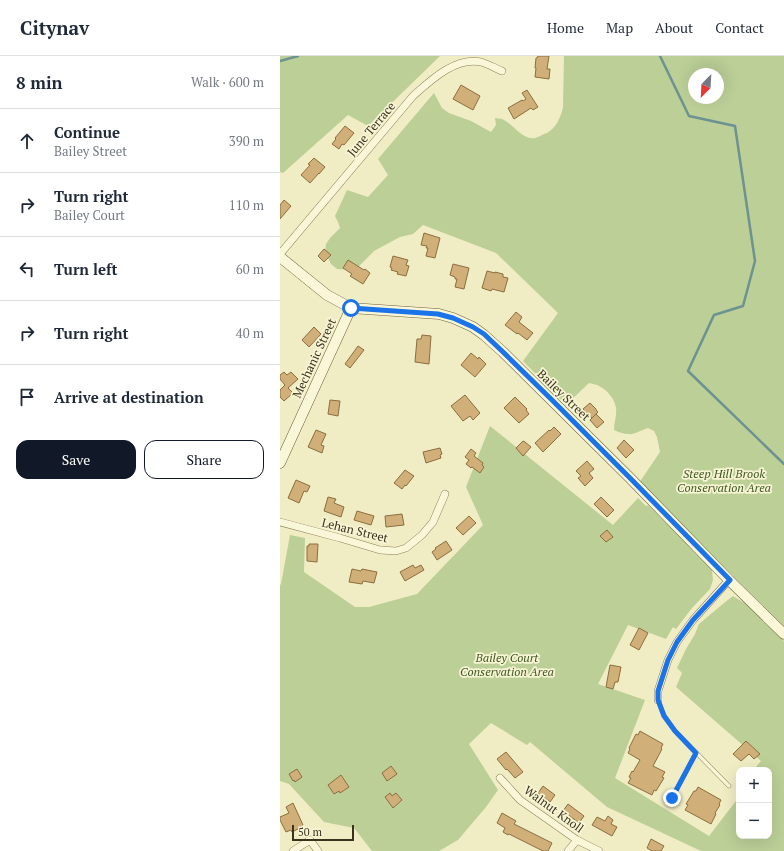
<!DOCTYPE html>
<html lang="en">
<head>
<meta charset="utf-8">
<style>
	body { margin:0; font-family:"PT Serif",serif; background:#f6f6f7; color:#1f2937 }
	.controls { position:absolute; right:12px; bottom:12px; display:grid; overflow:hidden; border-radius:8px; box-shadow:0 4px 16px #0002 }
	.controls button { width:36px; height:36px; display:grid; place-items:center; padding:0; border:0; border-bottom:1px solid #e0e1e3; background:#fff; color:#1f2937; font:20px sans-serif }
	.compass { position:absolute; left:408px; top:12px; width:36px; height:36px; border-radius:50%; background:#fff; box-shadow:0 4px 16px #0002; rotate:204deg }
	.scale { position:absolute; left:12px; bottom:10px; width:62px; box-sizing:border-box; padding-left:4px; border:2px solid #3b321e; border-top:0; font-size:11px; line-height:14px; white-space:nowrap; color:#3b321e; -webkit-text-stroke:3px #f7f5d4; paint-order:stroke }
	.stop { position:absolute; width:12px; height:12px; margin:-9px; border:3px solid #1a73e8; border-radius:50%; background:#fff }
	.stop.end { background:#1a73e8; border-color:#fff; box-shadow:0 1px 4px #0008 }
	.list { margin:0; padding:0; list-style:none }
	h2 { display:flex; justify-content:space-between; align-items:center; height:52px; margin:0; padding:0 16px; font-size:17px }
	h2 small { font-size:13px; font-weight:400; color:#747a83 }
	.list li { display:grid; grid-template-columns:26px 1fr auto; gap:12px; align-items:center; box-sizing:border-box; height:64px; padding:0 16px; border-top:1px solid #e0e1e3 }
	.list b { display:block; font-size:15px; white-space:nowrap }
	.list p { margin:0; font-size:13px; white-space:nowrap; color:#747a83 }
	.list em { font-size:13px; font-style:normal; color:#747a83 }
	.actions { display:flex; gap:8px; padding:12px 16px }
	.actions a { flex:1; padding:9px 0; border:1px solid #111827; border-radius:12px; text-align:center; font-size:14px; color:#111827 }
	.actions .main { background:#111827; color:#fff }
	.icon { flex:none; width:22px; height:22px; fill:none; stroke:currentColor; stroke-width:2; stroke-linecap:round; stroke-linejoin:round }
	.map { position:relative; flex:none; width:504px; height:795px; overflow:hidden }
	header { display:flex; align-items:center; gap:24px; box-sizing:border-box; height:56px; padding:0 20px; background:#fff; border-bottom:1px solid #e0e1e3 }
	header strong { font-size:19px }
	nav { display:flex; gap:22px; margin-inline-start:auto; font-size:14px }
	main { display:flex }
	aside { flex:1; background:#fff }
	.map>svg:first-child { display:block }
	.green { fill:#bccf97; fill-rule:evenodd }
	.lines { fill:none; stroke-linecap:round; stroke-linejoin:round }
	.stream { stroke:#6c9291; stroke-width:2.5 }
	.building { fill:#d0b078; stroke:#8c6e3e }
	.lane-casing { stroke:#8c7f59; stroke-width:4.5 }
	.street-casing { stroke:#8c7f59; stroke-width:8 }
	.secondary-casing { stroke:#6e603c; stroke-width:11 }
	.lane { stroke:#faf7d8; stroke-width:3.5 }
	.street { stroke:#faf7d8; stroke-width:7 }
	.secondary { stroke:#faf7d8; stroke-width:10 }
	.route { stroke:#1a73e8; stroke-width:5 }
	.labels { text-anchor:middle; dominant-baseline:central; stroke-width:3.5; stroke-linejoin:round; paint-order:stroke }
	.street-label { font-size:12px; fill:#3b321e; stroke:#f7f5d4 }
	.park-label { font-size:12px; font-style:italic; fill:#405824; stroke:#f7f5d4 }
</style>
</head>
<body>
<header>
<strong>Citynav</strong>
<nav><a>Home</a><a>Map</a><a>About</a><a>Contact</a></nav>
</header>
<main>
<aside>
<h2>8 min<small>Walk · 600 m</small></h2>
<ul class="list">
<li><svg class="icon" aria-label="ahead" viewBox="0 0 24 24"><path d="M12 20V5M6 11l6-6 6 6"/></svg><div><b>Continue</b><p>Bailey Street</p></div><em>390 m</em></li>
<li><svg class="icon" aria-label="right" viewBox="0 0 24 24"><path d="M7 20v-9h11M14 6l5 5-5 5"/></svg><div><b>Turn right</b><p>Bailey Court</p></div><em>110 m</em></li>
<li><svg class="icon" aria-label="left" viewBox="0 0 24 24"><path d="M17 20v-9H6M10 6l-5 5 5 5"/></svg><div><b>Turn left</b></div><em>60 m</em></li>
<li><svg class="icon" aria-label="right" viewBox="0 0 24 24"><path d="M7 20v-9h11M14 6l5 5-5 5"/></svg><div><b>Turn right</b></div><em>40 m</em></li>
<li><svg class="icon" aria-label="arrive" viewBox="0 0 24 24"><path d="M6 21V4h12l-3 4 3 4H6"/></svg><div><b>Arrive at destination</b></div></li>
</ul>
<div class="actions"><a class="main">Save</a><a>Share</a></div>
</aside>
<div class="map">
<svg width="504" height="795" viewBox="0 0 504 795">
	<rect width="100%" height="100%" fill="#f0edc4"/>
	<g class="green">
		<path d="M0,0H160L88,70L68,59L3,117L0,116Z"/>
		<path d="M284,0H504V570L359,427L380,396L377,381L374,375L368,372C361,374 354,379 348,378C344,378 338,376 334,374C334,367 337,359 336,352C335,343 327,334 319,330C316,328 312,328 309,327L286,349L243,305L278,257L216,197L143,169L133,178L120,181L94,195L78,211L72,214L57,213L51,208L45,196L46,188L50,182L60,172L58,166L55,160L67,134L88,141L108,119L98,103L154,37L162,52L169,57L191,65L211,76L216,69L215,62C218,63 222,62 224,64C235,70 242,84 255,82C259,81 263,78 267,77C276,72 281,61 283,51ZM414,18H438V42H414Z"/>
		<path d="M210,370L333,469L358,442L366,450L368,449L433,513L432,515L433,524L430,533L412,552L396,573L393,571L386,583L348,569L318,628L365,644L335,722L429,780L459,741V780H489V714H473L481,705L396,631L402,617L397,612L406,593L415,578L419,568L444,547L453,540C458,544 463,545 468,549L504,585V795H421L327,751L250,686L247,689L211,667L189,688L218,734L206,751L178,784L159,795H92L74,772L44,766L9,728L0,725V529L1,528L10,479L25,482L24,516L75,551H89L137,538L203,469L186,431Z"/>
	</g>
	<g class="lines">
		<g class="stream">
			<path d="M380,0L409,60L455,70L475,205L463,250L434,259L408,315L504,408"/>
			<path d="M0,5L18,0"/>
		</g>
	</g>
	<g class="building">
		<path d="M258,0H269L267,13H270L269,23L255,21L256,12H255L256,2H257Z"/>
		<path d="M181,29L200,40L193,54L173,43Z"/>
		<path d="M247,34L258,51L253,54L251,52L234,63L228,52L242,44L243,45L246,43L242,37Z"/>
		<path d="M65,70L74,77L64,89L62,88L59,93L52,88L56,83L55,82Z"/>
		<path d="M34,102L45,111L39,118V117L30,127L21,119L30,109L28,108Z"/>
		<path d="M4,144L11,150L0,163V149Z"/>
		<path d="M144,177L160,182L155,202L146,200L148,192H146L147,190L141,189Z"/>
		<path d="M44,193L51,199L44,206L38,200Z"/>
		<path d="M113,200L128,204L126,209L129,210L126,220L117,218L118,216L111,214L112,212L110,211Z"/>
		<path d="M68,204L84,214L85,213L90,217L83,228L70,220L72,218L63,212Z"/>
		<path d="M173,208L189,212L184,233L175,231L177,223H175V221L170,219Z"/>
		<path d="M207,215L215,217V216L223,218V221L228,222L224,236L212,233L211,235L202,232Z"/>
		<path d="M236,256L242,261L239,266L253,277L247,284L238,277L237,278L225,269Z"/>
		<path d="M34,271L41,278L29,291L22,284Z"/>
		<path d="M142,279L151,280L149,308L135,306L137,283H141Z"/>
		<path d="M78,290L84,294L70,312L65,308Z"/>
		<path d="M191,297L198,303L199,301L206,308L195,321L181,309Z"/>
		<path d="M4,316L7,319L11,316L18,323L8,332L13,337L4,345L0,341V334L5,329L0,323V319Z"/>
		<path d="M185,339L200,357L193,364L190,360L183,365L171,350Z"/>
		<path d="M235,341L247,353L246,354L249,358L239,367L224,352Z"/>
		<path d="M50,344L60,345L58,360L48,358Z"/>
		<path d="M310,347L316,353V354L318,356L312,362L303,353Z"/>
		<path d="M316,358L324,366L317,372L310,364Z"/>
		<path d="M274,371L281,378L263,396L255,387L269,374L270,375Z"/>
		<path d="M36,374L46,378L41,389L44,390L42,397L28,391Z"/>
		<path d="M344,384L354,394L346,402L337,392Z"/>
		<path d="M243,385L245,386L251,391L243,400L236,392Z"/>
		<path d="M160,392L162,398L160,399L161,402L146,407L143,396Z"/>
		<path d="M191,393L196,397L194,400L203,407L202,409L204,411L200,417L192,411L191,412L186,408L189,404L185,401Z"/>
		<path d="M307,405L314,413L309,417L313,422L305,430L298,422L301,420L296,415Z"/>
		<path d="M125,414L134,420L126,430L125,429L122,433L114,427Z"/>
		<path d="M16,424L30,430L27,436L24,435L19,447L8,442Z"/>
		<path d="M48,441L56,443L54,447L64,451L61,461L44,455Z"/>
		<path d="M321,441L334,454L327,461L314,448Z"/>
		<path d="M77,455L94,460L91,469L74,464Z"/>
		<path d="M122,458L124,469L106,471L105,460Z"/>
		<path d="M189,460L196,467L183,479L176,472Z"/>
		<path d="M327,474L333,481L326,486L320,480Z"/>
		<path d="M166,485L172,494L157,504L152,496L156,493L155,492Z"/>
		<path d="M29,488H38L37,506L27,505V490H29Z"/>
		<path d="M133,509L135,512L141,509L144,514L125,525L120,516Z"/>
		<path d="M72,513L81,515L82,513L97,516L94,527L83,525L82,528L69,526Z"/>
		<path d="M359,572L368,577L359,594L350,589Z"/>
		<path d="M330,609L341,611L338,626H335L333,633L326,631Z"/>
		<path d="M360,675L383,688L381,692L382,693L373,710L385,716L382,721L384,722L376,735L374,734L372,739L348,727L351,722L349,721L352,715L353,716L360,704L348,697L350,693L349,692L356,678L358,679Z"/>
		<path d="M466,685L480,698L474,703L469,698L461,705L453,698Z"/>
		<path d="M226,696L243,716L235,722L227,713L226,714L217,703Z"/>
		<path d="M111,710L117,718L107,725L102,717Z"/>
		<path d="M17,713L22,721L15,726L14,724L13,725L9,718Z"/>
		<path d="M61,719L69,731L60,737L59,735L54,738L48,729Z"/>
		<path d="M263,730L275,739L270,746L258,737Z"/>
		<path d="M418,731L441,744L439,748L440,749L435,757L436,758L431,768L405,754L408,749L406,748L414,735H416Z"/>
		<path d="M110,737L112,740L116,737L122,744L113,752L105,741Z"/>
		<path d="M13,747L23,769L22,770V771L12,776L11,774L6,776L0,764V761L9,757L6,751Z"/>
		<path d="M288,748L304,760L299,767L283,755Z"/>
		<path d="M222,757L236,765L234,768L272,787L268,795H263L229,778L228,779L223,776L225,772L217,767Z"/>
		<path d="M328,760L333,764L331,768L337,771L332,780L312,769L317,761L325,765Z"/>
		<path d="M371,783L384,790L381,795H372L367,792Z"/>
	</g>
	<g class="lines">
		<defs>
			<g id="lane">
				<path d="M378,644L384,659L395,675L449,730"/>
				<path d="M392,742L416,697"/>
			</g>
			<g id="street">
				<path d="M0,198L133,40C151,24 175,1 201,6C208,8 215,12 222,15"/>
				<path d="M0,466L60,482L100,494L116,495L126,492L142,479L153,466L165,438"/>
				<path d="M378,644V635L388,604L397,586L413,564L449,524"/>
				<path d="M220,722L240,744L297,784L319,795"/>
				<path d="M13,795L30,784L38,795"/>
				<path d="M288,795L297,784"/>
			</g>
			<g id="secondary">
				<path d="M0,201L47,239L71,252L159,258L173,262L193,271L204,279L223,296L350,422L449,524L504,578"/>
				<path d="M0,407L71,252"/>
			</g>
		</defs>
		<use href="#lane" class="lane-casing"/>
		<use href="#street" class="street-casing"/>
		<use href="#secondary" class="secondary-casing"/>
		<use href="#lane" class="lane"/>
		<use href="#street" class="street"/>
		<use href="#secondary" class="secondary"/>
	</g>
	<g class="lines">
		<path class="route" d="M71,252L158,258L173,262L193,271L204,278L223,296L270,342L350,422L450,524L413,564L397,586L388,604L378,635V644L384,660L395,675L416,697L392,742"/>
	</g>
	<g class="labels">
		<g class="street-label">
			<text transform="translate(91 73) rotate(-50)">June Terrace</text>
			<text transform="translate(34 302) rotate(-65)">Mechanic Street</text>
			<text transform="translate(284 339) rotate(44)">Bailey Street</text>
			<text transform="translate(75 474) rotate(14)">Lehan Street</text>
			<text transform="translate(274 753) rotate(36)">Walnut Knoll</text>
		</g>
		<g class="park-label">
			<text x="444" y="417">Steep Hill Brook<tspan x="444" dy="14">Conservation Area</tspan></text>
			<text x="227" y="601">Bailey Court<tspan x="227" dy="14">Conservation Area</tspan></text>
		</g>
	</g>
</svg>
<div class="controls">
<button>+</button>
<button>−</button>
</div>
<svg class="compass" viewBox="-18 -18 36 36"><path d="M0-13l5 13h-10z" fill="#e53935"/><path d="M0 13l5-13h-10z" fill="#747a83"/></svg>
<div class="scale">50 m</div>
<div class="stop" style="left:71px;top:252px"></div>
<div class="stop end" style="left:392px;top:742px"></div>
</div>
</main>
</body>
</html>
